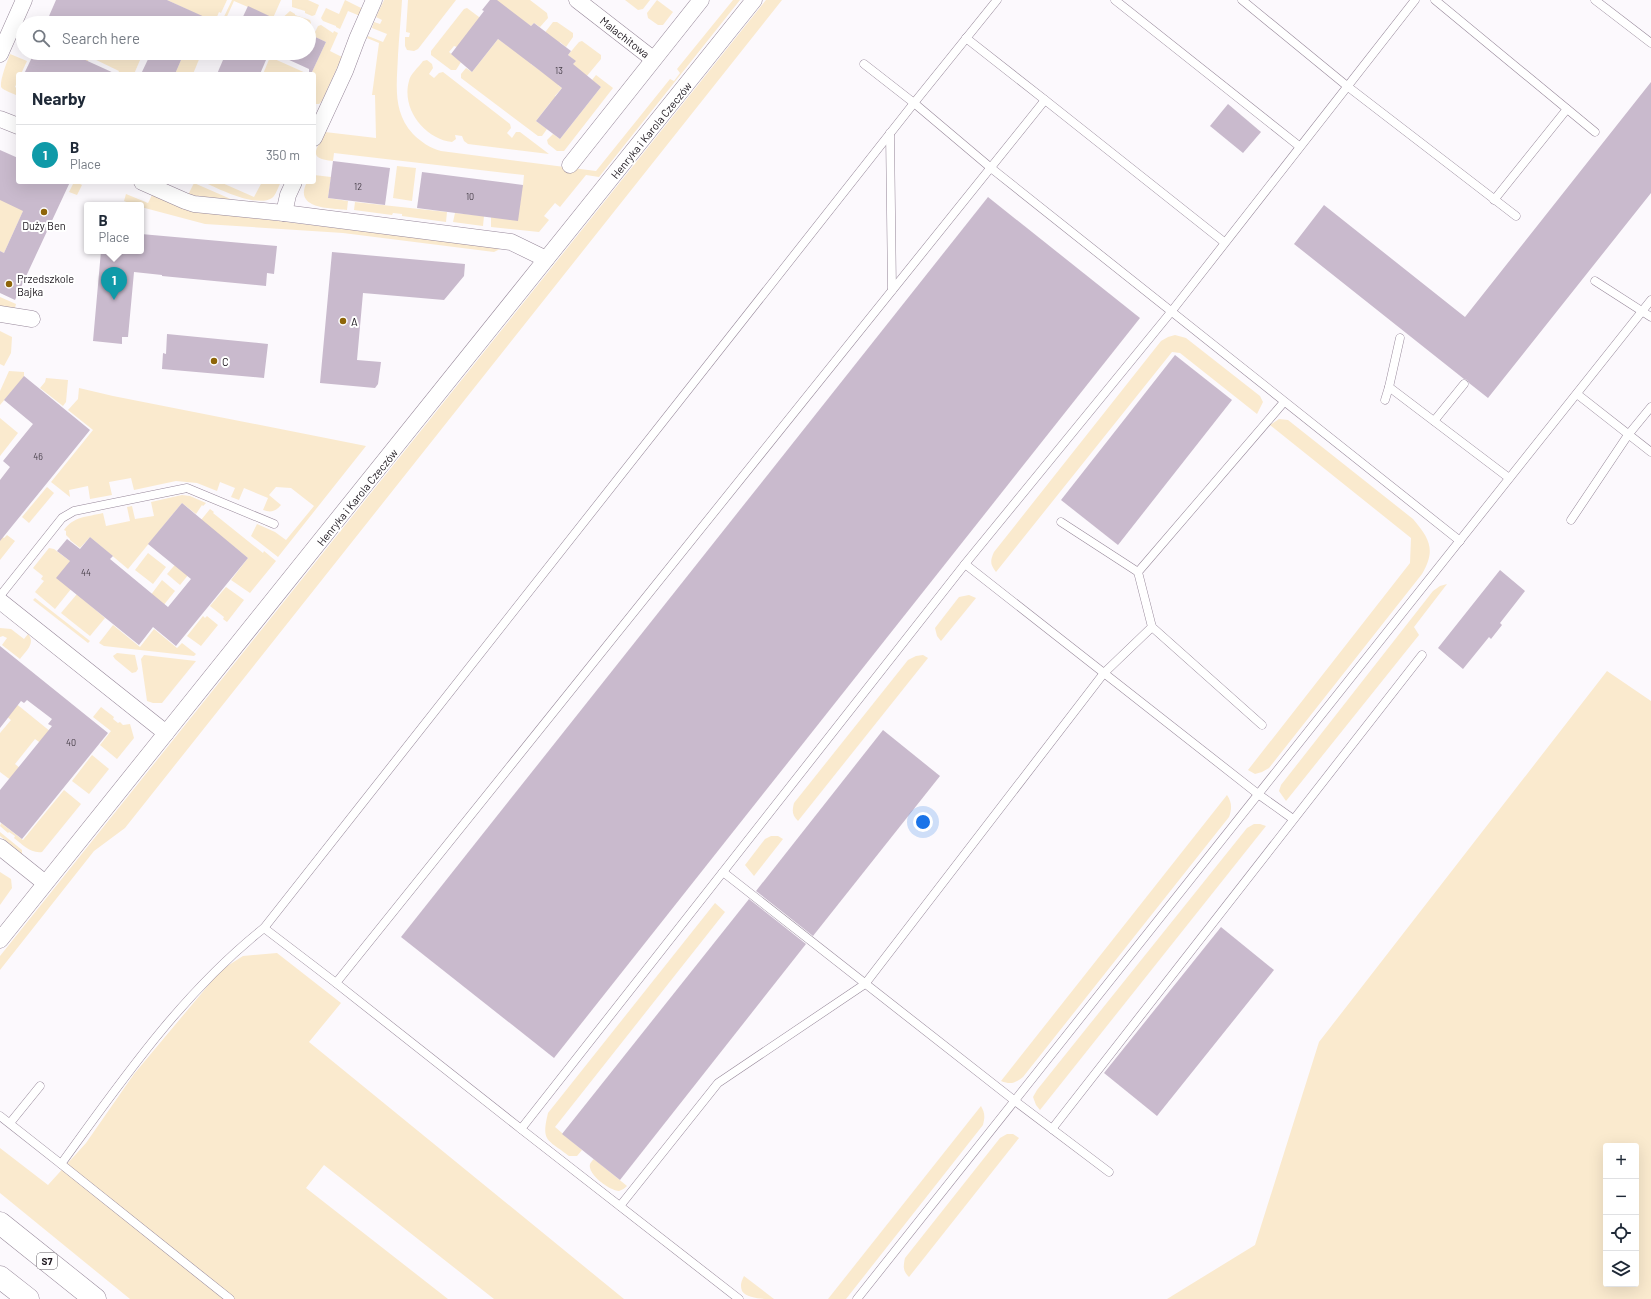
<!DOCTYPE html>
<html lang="en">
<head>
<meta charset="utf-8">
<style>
	body { margin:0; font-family:Barlow,sans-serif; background:#f6f6f7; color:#1f2937 }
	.controls { position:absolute; right:12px; bottom:12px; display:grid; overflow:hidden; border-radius:4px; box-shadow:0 4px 16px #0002 }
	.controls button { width:36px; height:36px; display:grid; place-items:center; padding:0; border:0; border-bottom:1px solid #e0e1e3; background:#fff; color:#1f2937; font:20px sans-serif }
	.you { position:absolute; left:923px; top:822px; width:14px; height:14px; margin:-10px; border:3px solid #fff; border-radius:50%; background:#1a73e8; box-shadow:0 0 0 6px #1a73e833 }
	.badge { display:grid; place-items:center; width:26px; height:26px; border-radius:50%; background:#d93025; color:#fff; font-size:13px; font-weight:700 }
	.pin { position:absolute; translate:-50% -33px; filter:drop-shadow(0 1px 2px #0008) }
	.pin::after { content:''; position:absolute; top:21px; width:14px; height:12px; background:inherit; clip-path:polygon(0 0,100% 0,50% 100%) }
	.popup { position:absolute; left:84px; top:202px; width:60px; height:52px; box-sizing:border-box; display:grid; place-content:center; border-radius:4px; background:#fff; filter:drop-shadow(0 1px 3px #0005); font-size:13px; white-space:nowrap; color:#747a83 }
	.popup b { font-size:15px; color:#1f2937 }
	.popup::after { content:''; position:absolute; left:50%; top:100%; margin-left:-8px; border:8px solid transparent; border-top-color:#fff }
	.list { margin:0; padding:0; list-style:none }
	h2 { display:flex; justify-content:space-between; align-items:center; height:52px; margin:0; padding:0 16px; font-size:17px }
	h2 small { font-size:13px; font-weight:400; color:#747a83 }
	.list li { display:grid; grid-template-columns:26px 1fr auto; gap:12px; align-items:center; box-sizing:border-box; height:60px; padding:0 16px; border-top:1px solid #e0e1e3 }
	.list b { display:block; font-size:15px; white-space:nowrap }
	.list p { margin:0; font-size:13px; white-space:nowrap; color:#747a83 }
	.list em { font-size:13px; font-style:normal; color:#747a83 }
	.icon { flex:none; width:22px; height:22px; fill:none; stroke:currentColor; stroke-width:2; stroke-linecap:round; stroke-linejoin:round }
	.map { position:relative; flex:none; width:1651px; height:1299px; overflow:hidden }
	.search { position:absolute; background:#fff; box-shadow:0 4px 16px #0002; left:16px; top:16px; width:300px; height:44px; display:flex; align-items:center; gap:10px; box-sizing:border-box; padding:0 14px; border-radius:22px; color:#747a83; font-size:15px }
	.panel { position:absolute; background:#fff; box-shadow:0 4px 16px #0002; left:16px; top:72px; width:300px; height:112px; border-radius:4px }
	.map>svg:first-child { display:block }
	.green { fill:#faeace; fill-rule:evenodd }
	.building { fill:#c9bacd }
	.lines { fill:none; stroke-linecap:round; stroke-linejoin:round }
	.lane-casing { stroke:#968799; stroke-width:9 }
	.street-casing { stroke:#968799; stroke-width:17 }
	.highway-casing { stroke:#968799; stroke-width:23 }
	.lane { stroke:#fff; stroke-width:8 }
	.street { stroke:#fff; stroke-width:16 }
	.highway { stroke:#fff; stroke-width:22 }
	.poi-dot { fill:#8e6509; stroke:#fff; stroke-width:1.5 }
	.labels { text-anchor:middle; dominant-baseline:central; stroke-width:4; stroke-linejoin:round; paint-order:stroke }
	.number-label { font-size:9px; fill:#48404a }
	.shield { fill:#fff; stroke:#615d62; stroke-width:1 }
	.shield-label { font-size:10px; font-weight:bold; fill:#1d171e }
	.street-label { font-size:11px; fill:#1d171e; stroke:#fff }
	.poi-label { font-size:11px; fill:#1d171e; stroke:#fff; text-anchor:start }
</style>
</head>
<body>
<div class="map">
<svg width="1651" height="1299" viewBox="0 0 1651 1299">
	<rect width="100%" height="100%" fill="#fcf9fd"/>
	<g class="green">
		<path d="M167,0H227L221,13L219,12L216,19L218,20L216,23Z"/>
		<path d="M232,0H281L273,18L234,1L224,23H221Z"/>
		<path d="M292,0H308L319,5L315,15L312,16L305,13V11L292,7Z"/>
		<path d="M345,0L361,8L362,11L360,16L348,11L340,29L336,27V26L323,21L321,18L326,8L339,14Z"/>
		<path d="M384,0H402C401,18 399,37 398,55C397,84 392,111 413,134C421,142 430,148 441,151L596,171L670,79L674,81L680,73L677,69L733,0H740L599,177L586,175L560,207L555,203L544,216L549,220L539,232L491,227V217L523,185L524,175L334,153L333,161C306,158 317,150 325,132L376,138L375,95H372L379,43L367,38L368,36L383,42L387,34L372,28L374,22L380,24L382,20L376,17Z"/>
		<path d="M408,0H456L418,49L414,51L407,50L405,46V37H409L410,33L406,32Z"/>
		<path d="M493,0H530L547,13L548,18L540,27L534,23L531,26Z"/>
		<path d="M625,0H650L643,9L638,10Z"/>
		<path d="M657,0L673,12L663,25H658L648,18L647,13Z"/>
		<path d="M766,0H782L125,828L94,851L0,970V956Z"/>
		<path d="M467,8L483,20L457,47L454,46L449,52L461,62L456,70H451L431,55V51L464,9Z"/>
		<path d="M290,11L295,14V15L310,20L311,23L309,28V23H284L279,21Z"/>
		<path d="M553,22H557L573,33V37L566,47L560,42L557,46L543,35Z"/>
		<path d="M321,25L333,33L334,31L338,33L330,51L342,57L322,101L319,104H314V74H311L326,42L313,36L318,26Z"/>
		<path d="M498,39L532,63L531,64L558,83V85L562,88L555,96L558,99L550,103L536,121L547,129L542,136H538L461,78V74L466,68L472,72Z"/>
		<path d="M582,41L601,55V59L586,77L572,66L575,61L568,55L579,42Z"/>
		<path d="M75,53H143L134,74L118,73L119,71L90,57L86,64L73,58Z"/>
		<path d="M184,53H195L200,57L193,74H175Z"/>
		<path d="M10,54L27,61L21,74H18V80L15,87L18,89V96C13,93 4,91 1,87C0,79 7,62 10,54Z"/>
		<path d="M270,57L308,74H263Z"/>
		<path d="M427,60L432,64L433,68L429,74L434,78L439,73L443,72L510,124L511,128L507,133L512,138L516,132H520L549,154L468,144L464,141L462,136L455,135L456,139L452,142C425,139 401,109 409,81C410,74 419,67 423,61Z"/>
		<path d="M596,75L613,88L564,151H557L548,144L547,140L553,134L560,139L601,87L592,80Z"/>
		<path d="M397,166L416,168L412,201L393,198Z"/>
		<path d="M314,175L331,177L328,198L348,201L347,210C330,208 293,209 307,182H314Z"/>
		<path d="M74,182H81L80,184L82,185L77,195L69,192Z"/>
		<path d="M204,182H220L254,197L262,182H281C278,187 276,195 272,198C257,208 218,189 204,182Z"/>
		<path d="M194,183L233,200L188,195Z"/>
		<path d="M126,194L148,203L152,195L188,210L502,248L494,252L343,233L205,224L141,207V205H134L124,201Z"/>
		<path d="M29,198L4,253L0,251V200Z"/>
		<path d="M355,202L447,212L446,222L402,216V214L393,213L392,215L354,210Z"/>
		<path d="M455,213L484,216L483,226L453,222Z"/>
		<path d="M0,297L16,304L15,308L0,306Z"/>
		<path d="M0,331L12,337L11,353L4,366L0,364Z"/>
		<path d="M1175,335L1186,338L1260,396L1263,402L1257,414L1180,353L1172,352L996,572C990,564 990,561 994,552L1161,341L1168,337Z"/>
		<path d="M9,371L24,372V377L0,405V391Z"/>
		<path d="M46,378L68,380L66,402L63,406L40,388L45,382Z"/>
		<path d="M79,388L113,396L366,446L278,557L251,536L257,524L275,532L286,540L314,506L291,488L276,487L269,495L281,505C276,511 271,513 263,510L268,498L244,488L239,500L231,497L235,488L220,482L217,491L197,483L176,481L134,490L131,478L109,482L112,495L90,499L88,486L69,490L70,497L51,482L93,430L68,410L78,399Z"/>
		<path d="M0,418L18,433L0,456Z"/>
		<path d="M1279,419L1288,420L1413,519C1430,539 1436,550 1422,574L1269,768L1262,772L1255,774L1248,770L1410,563L1411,538L1270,425Z"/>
		<path d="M47,487L54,493L29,523L22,517Z"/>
		<path d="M182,495L190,496L206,503L203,506L202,505L196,514L182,503L128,569L90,537L80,548L70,540V539L66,535V531L64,530C74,516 87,517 103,513L106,526L130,521L127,507L132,506L135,519L154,516L151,502Z"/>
		<path d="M210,509L214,512L213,513L263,553L264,551L276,561L250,593L231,580L248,558L201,520Z"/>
		<path d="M0,535L4,538L7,535L15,541L0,560Z"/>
		<path d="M49,548L54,549L70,561L71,589L55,609L35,592L44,581L41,579L43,576L33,568Z"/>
		<path d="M148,553L166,567L153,584L135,570Z"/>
		<path d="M180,559L193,569L180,585L167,574Z"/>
		<path d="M162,580L175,591L163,606L150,596Z"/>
		<path d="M1447,584L1414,627L1419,635L1286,801L1279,791L1281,785L1433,591L1440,586Z"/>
		<path d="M226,587L244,600L227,622L223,619L224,617L210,606Z"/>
		<path d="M77,594L105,618L90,636L61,613Z"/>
		<path d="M969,595L976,598L941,641L937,636L935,628L959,597Z"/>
		<path d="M35,598L90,641L88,643L33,600Z"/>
		<path d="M203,616L205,618L207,616L218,625L201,646L187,636Z"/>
		<path d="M113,625L140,647L154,629L177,648L182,643L196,654L194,656L104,646L99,643Z"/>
		<path d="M0,628L11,629L24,639L28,634C36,643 26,651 20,659L2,645L7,638L3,636L0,637Z"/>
		<path d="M117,653L135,655L138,669L136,672L132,673L115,659L113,656Z"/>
		<path d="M144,655L196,661L162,703H153L147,701L141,659Z"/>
		<path d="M923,655L928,658L798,821C792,815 792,811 794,803L908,660L916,656Z"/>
		<path d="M1607,671L1651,701V1299H1167L1255,1245L1319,1042ZM1606,1146H1636V1284H1606Z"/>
		<path d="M14,702L51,732L42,744L35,739L15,764L21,769L12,781L0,772V733L11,720L5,715Z"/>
		<path d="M101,707L114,717L113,719L118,723L120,722L123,725L130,724L134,738L117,759L100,745L111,731L93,717Z"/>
		<path d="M92,755L109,769L89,794L72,781Z"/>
		<path d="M64,790L81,804L42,852C31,854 22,844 14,838L15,836L9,832L8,833L0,826L1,823L23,840Z"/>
		<path d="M1227,795C1232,802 1232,809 1229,817L1023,1077C1015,1083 1011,1085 1001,1081Z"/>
		<path d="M1254,824H1260L1266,826L1040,1110L1036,1105L1033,1097L1037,1090L1247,828Z"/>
		<path d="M0,832L22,850V854L0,836Z"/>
		<path d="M771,836H778L783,839L754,876L745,865L765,839Z"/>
		<path d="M0,872L11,879L12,888L0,905Z"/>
		<path d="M715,903L725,912L555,1127L582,1150L577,1156H569C547,1139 541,1142 548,1113Z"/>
		<path d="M277,953L341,1003L309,1042L624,1299H494L324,1165L306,1188L448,1299H130L0,1193V1148L48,1185L86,1143L134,1074L221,970L243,956Z"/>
		<path d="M981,1106C985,1113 985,1117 983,1125L846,1299H828Z"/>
		<path d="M1007,1134H1013L1019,1138L909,1277C903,1271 903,1267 905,1258L1000,1138Z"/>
		<path d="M594,1159L627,1186C625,1188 622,1190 619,1191C610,1191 587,1174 590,1164C591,1162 592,1161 594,1159Z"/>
		<path d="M744,1276L774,1299C764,1299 747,1299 742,1291C740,1285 741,1282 744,1276Z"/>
	</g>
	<g class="building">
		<path d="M56,0H167L218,23H90L79,18L77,23H46Z"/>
		<path d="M490,0H497L531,26L534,23L571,51L568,55L576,61L573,64L601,87L560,139L536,121L562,88L539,70L498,39L472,72L451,54L484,11L482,10Z"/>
		<path d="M248,6L284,23H240Z"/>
		<path d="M309,34L326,42L311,74H309V69L274,53H309Z"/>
		<path d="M34,53H70L116,74H24Z"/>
		<path d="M151,53H184L175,74H141Z"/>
		<path d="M226,53H269L260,74H217Z"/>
		<path d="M1651,82V193L1488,398L1469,383L1467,380L1464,379L1294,244L1324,205L1465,317Z"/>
		<path d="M1228,104L1261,132L1243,153L1210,126Z"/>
		<path d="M0,150L18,158V182H70L15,300L0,293V251L4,253L23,211L0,200Z"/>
		<path d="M333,161L390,168L385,205L328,198Z"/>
		<path d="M422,172L523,185L518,221L417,208Z"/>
		<path d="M988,197L1140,318L554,1058L401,937Z"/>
		<path d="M141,234L277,246L274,274L267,273L266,286L162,276V275L134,272L128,337H122V344L93,341L101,251H141Z"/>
		<path d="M332,252L465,264L464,276L444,300L363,293L357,360L381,362L378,384L375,388L320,383Z"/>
		<path d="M167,334L268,344L264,378L162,369L163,353L166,354Z"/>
		<path d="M1175,355L1232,400L1118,545L1061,500Z"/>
		<path d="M24,376L90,430L0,541V480L10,467L3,461L33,424L4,400Z"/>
		<path d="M182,503L248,558L176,646L153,627L139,645L56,578L70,561L57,551L67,539L80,549L90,537L113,556L110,559L168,607L191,579L148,544Z"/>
		<path d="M1500,570L1525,591L1500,623L1502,625L1491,639L1489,637L1463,669L1438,648Z"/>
		<path d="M0,646L108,733L22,839L0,822V790L52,726L48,724L52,719L27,700L24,703L21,701L0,728Z"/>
		<path d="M883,730L940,776L813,936L756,891Z"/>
		<path d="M749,899L806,944L620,1180L562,1134Z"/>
		<path d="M1221,927L1274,970L1157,1116L1104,1073Z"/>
	</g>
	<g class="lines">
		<defs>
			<g id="lane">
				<path d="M1115,0L1299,146"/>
				<path d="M1242,0L1347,86L1516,216"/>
				<path d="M1435,0L1595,132"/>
				<path d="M1595,0L1651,43"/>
				<path d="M966,38L1045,100"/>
				<path d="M864,64L914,103L997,0"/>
				<path d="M890,133L892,290"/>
				<path d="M1494,200L1567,109"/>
				<path d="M1595,281L1651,317"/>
				<path d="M1400,338L1389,387L1509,478"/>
				<path d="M1577,394L1651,452"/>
				<path d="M1385,400L1389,387"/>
				<path d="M1434,421L1464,384"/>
				<path d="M1571,520L1628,435L1651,407"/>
				<path d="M1061,522L1138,572"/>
				<path d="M965,564L1258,794L1293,819"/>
				<path d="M0,596L62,518L74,511L187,488L274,524"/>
				<path d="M1152,627L1262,725"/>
				<path d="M723,872L1015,1101L1109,1172"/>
				<path d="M336,983L264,928L914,103L991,168L1460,541"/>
				<path d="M0,1116L61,1164C122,1080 182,993 264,928"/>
				<path d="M10,1123L40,1086"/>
				<path d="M521,1129L336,983L1045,100L1224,242"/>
				<path d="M1052,1129L1422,655"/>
				<path d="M61,1164L230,1299"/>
				<path d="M620,1206L718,1083L865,984L1104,673L1152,627L1138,572L1284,402"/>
				<path d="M739,1299L521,1129L965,564L1171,312L1415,0"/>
				<path d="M857,1299L1651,300"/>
			</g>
			<g id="street">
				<path d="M577,0L653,59"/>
				<path d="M0,54L24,0"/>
				<path d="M0,119L18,126"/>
				<path d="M314,138L345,71L357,39L374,0"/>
				<path d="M570,165L701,0"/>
				<path d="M142,182L185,201L194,204L284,213L511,242L546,259"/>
				<path d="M284,213L288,195L294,182"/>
				<path d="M0,314L32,319"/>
				<path d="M0,601L166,733L0,940"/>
				<path d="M166,733L754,0"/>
				<path d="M0,847L45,883"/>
			</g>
			<g id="highway">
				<path d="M0,1223L95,1299"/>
				<path d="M0,1277L28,1299"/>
			</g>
		</defs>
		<use href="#lane" class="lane-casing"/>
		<use href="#street" class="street-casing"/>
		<use href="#highway" class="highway-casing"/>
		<use href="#lane" class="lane"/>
		<use href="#street" class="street"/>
		<use href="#highway" class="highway"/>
	</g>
	<g class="poi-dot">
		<circle cx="44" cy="212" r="4"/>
		<circle cx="9" cy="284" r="4"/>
		<circle cx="343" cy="321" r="4"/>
		<circle cx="214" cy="361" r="4"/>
	</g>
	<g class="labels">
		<g class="number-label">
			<text x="559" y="70">13</text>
			<text x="358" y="186">12</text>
			<text x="470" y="196">10</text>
			<text x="38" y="456">46</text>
			<text x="86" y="572">44</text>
			<text x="71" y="742">40</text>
		</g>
		<rect class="shield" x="37" y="1253" width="20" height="16" rx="3"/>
		<g class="shield-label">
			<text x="47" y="1261">S7</text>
		</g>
		<g class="street-label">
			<text transform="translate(625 37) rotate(38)">Malachitowa</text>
			<text transform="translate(651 130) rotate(-51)">Henryka i Karola Czeczów</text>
			<text transform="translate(357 497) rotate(-51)">Henryka i Karola Czeczów</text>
		</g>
		<g class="poi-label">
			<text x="44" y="225" text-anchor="middle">Duży Ben</text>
			<text x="17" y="278">Przedszkole<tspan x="17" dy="13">Bajka</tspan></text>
			<text x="351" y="321">A</text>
			<text x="222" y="361">C</text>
		</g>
	</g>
</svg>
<div class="controls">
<button>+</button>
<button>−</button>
<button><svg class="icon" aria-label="locate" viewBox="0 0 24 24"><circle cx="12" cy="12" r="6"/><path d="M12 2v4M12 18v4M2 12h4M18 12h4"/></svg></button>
<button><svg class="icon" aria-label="layers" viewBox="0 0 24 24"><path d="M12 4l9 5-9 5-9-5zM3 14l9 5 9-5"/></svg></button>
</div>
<div class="you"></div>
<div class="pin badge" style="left:114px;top:300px;background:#0f9aa8">1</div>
<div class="popup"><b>B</b>Place</div>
<div class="search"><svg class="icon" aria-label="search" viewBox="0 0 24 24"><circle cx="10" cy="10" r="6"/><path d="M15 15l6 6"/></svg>Search here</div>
<section class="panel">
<h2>Nearby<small></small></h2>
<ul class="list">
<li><span class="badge" style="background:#0f9aa8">1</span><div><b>B</b><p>Place</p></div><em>350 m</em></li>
</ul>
</section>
</div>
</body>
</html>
